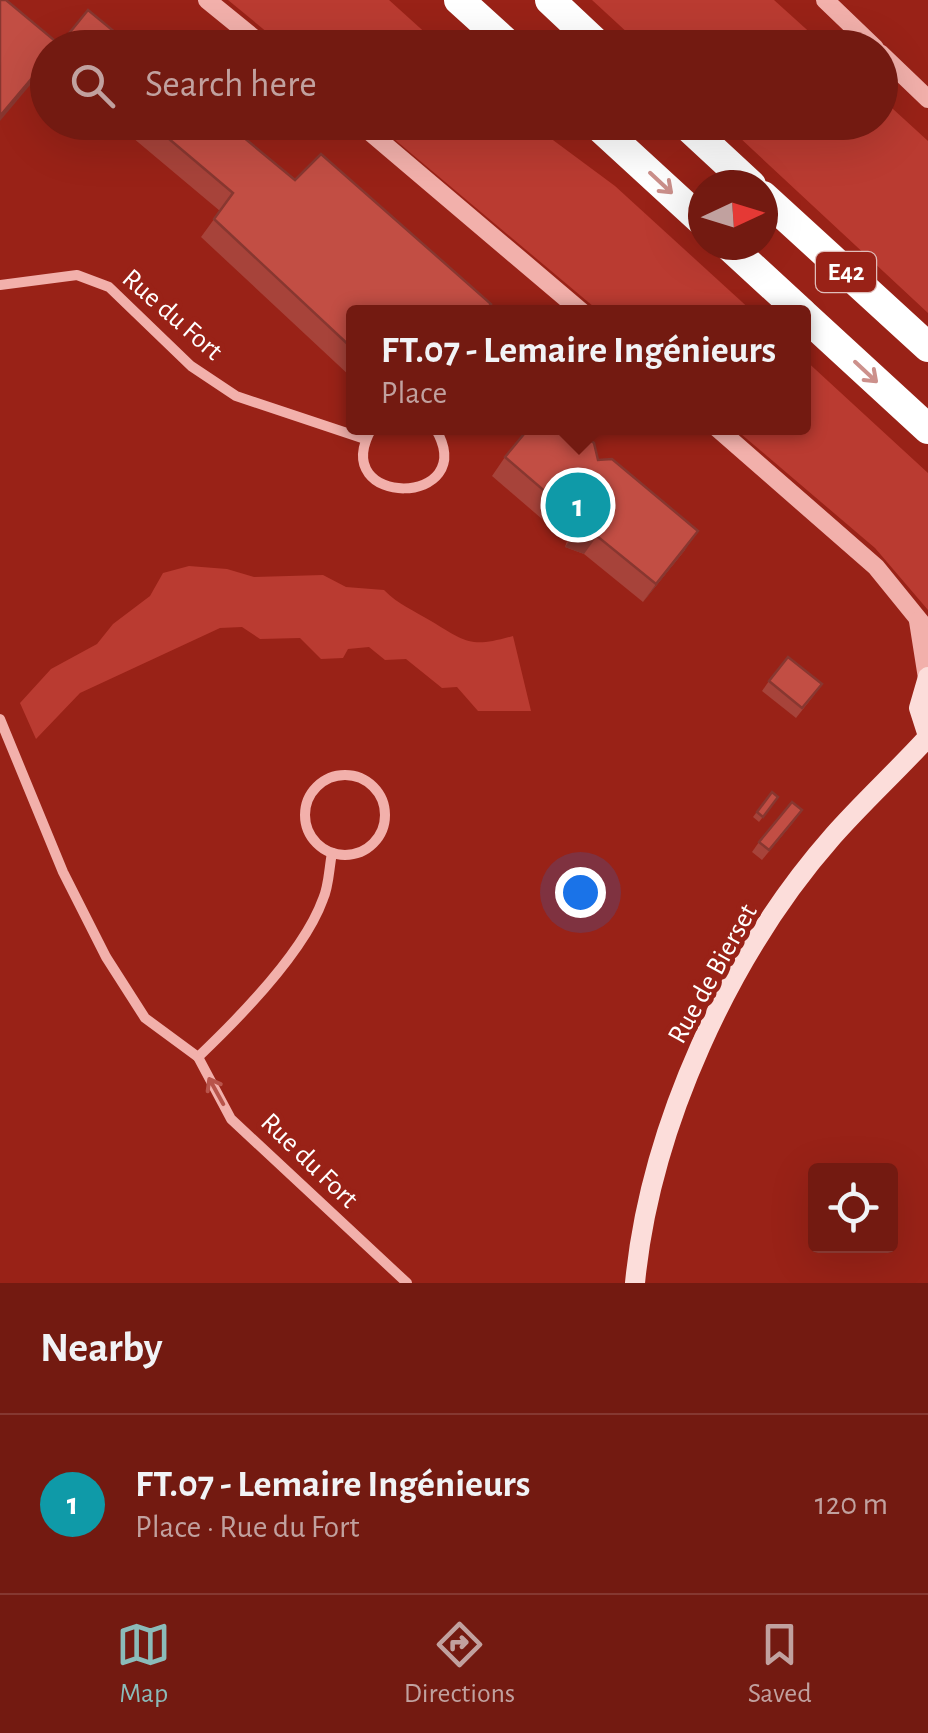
<!DOCTYPE html>
<html lang="en">
<head>
<meta charset="utf-8">
<style>
	body { margin:0; font-family:"Alegreya Sans",sans-serif; background:#7b271f; color:#f1f3f6 }
	.controls { position:absolute; right:30px; bottom:30px; display:grid; overflow:hidden; border-radius:10px; box-shadow:0 10px 40px #0002 }
	.controls button { width:90px; height:90px; display:grid; place-items:center; padding:0; border:0; border-bottom:2px solid #853831; background:#731a11; color:#f1f3f6; font:50px sans-serif }
	.compass { position:absolute; left:688px; top:170px; width:90px; height:90px; border-radius:50%; background:#731a11; box-shadow:0 10px 40px #0002; rotate:86deg }
	.you { position:absolute; left:580px; top:892px; width:35px; height:35px; margin:-25px; border:8px solid #fff; border-radius:50%; background:#1a73e8; box-shadow:0 0 0 15px #1a73e833 }
	.badge { display:grid; place-items:center; width:65px; height:65px; border-radius:50%; background:#8bbbb9; color:#fff; font-size:32px; font-weight:700 }
	.pin { position:absolute; translate:-50% -50%; border:5px solid #fff; box-shadow:0 2px 10px #0006 }
	.popup { position:absolute; left:346px; top:305px; width:465px; height:130px; box-sizing:border-box; display:grid; place-content:center; border-radius:10px; background:#731a11; filter:drop-shadow(0 2px 8px #0005); font-size:32px; white-space:nowrap; color:#c1a19f }
	.popup b { font-size:38px; color:#f1f3f6 }
	.popup::after { content:''; position:absolute; left:50%; top:100%; margin-left:-20px; border:20px solid transparent; border-top-color:#731a11 }
	.list { margin:0; padding:0; list-style:none }
	h2 { display:flex; justify-content:space-between; align-items:center; height:130px; margin:0; padding:0 40px; font-size:42px }
	h2 small { font-size:32px; font-weight:400; color:#c1a19f }
	.list li { display:grid; grid-template-columns:65px 1fr auto; gap:30px; align-items:center; box-sizing:border-box; height:180px; padding:0 40px; border-top:2px solid #853831 }
	.list b { display:block; font-size:38px; white-space:nowrap }
	.list p { margin:0; font-size:32px; white-space:nowrap; color:#c1a19f }
	.list em { font-size:32px; font-style:normal; color:#c1a19f }
	.icon { flex:none; width:55px; height:55px; fill:none; stroke:currentColor; stroke-width:2; stroke-linecap:round; stroke-linejoin:round }
	.map { position:relative; flex:none; width:928px; height:1283px; overflow:hidden }
	.search { position:absolute; background:#731a11; box-shadow:0 10px 40px #0002; left:30px; right:30px; top:30px; height:110px; display:flex; align-items:center; gap:25px; box-sizing:border-box; padding:0 35px; border-radius:55px; color:#c1a19f; font-size:38px }
	.sheet { height:310px; background:#731a11 }
	nav { display:flex; justify-content:space-around; align-items:center; box-sizing:border-box; height:140px; border-top:2px solid #853831; background:#731a11; font-size:28px; color:#c1a19f }
	nav a { display:grid; justify-items:center; gap:5px }
	nav .on { color:#8bbbb9 }
	.map>svg:first-child { display:block }
	.green { fill:#ba3b31 }
	.lines { fill:none; stroke-linecap:round; stroke-linejoin:round }
	.minor { stroke:#f2b0ab; stroke-width:10 }
	.tertiary { stroke:#f2b0ab; stroke-width:18 }
	.secondary { stroke:#fcddda; stroke-width:20 }
	.motorway { stroke:#fff; stroke-width:30 }
	.wall { fill:#a7433a }
	.shaded-wall { fill:#883730 }
	.building { fill:#c24e44; stroke:#883730; stroke-width:2.5 }
	.oneway { stroke:#cc908b }
	.oneway2 { stroke:#b8544b }
	.labels { text-anchor:middle; dominant-baseline:central; stroke-width:10; stroke-linejoin:round; paint-order:stroke }
	.shield { fill:#992217; stroke:#e0bdb9; stroke-width:2.5 }
	.shield-label { font-size:25px; font-weight:bold; fill:#fff }
	.street-label { font-size:28px; fill:#fff; stroke:#992217 }
</style>
</head>
<body>
<div class="map">
<svg width="928" height="1283" viewBox="0 0 928 1283">
	<rect width="100%" height="100%" fill="#992217"/>
	<g class="green">
		<path d="M228,0H389L441,47H285Z"/>
		<path d="M592,0H774L826,47H643Z"/>
		<path d="M881,98L928,141V313L724,123L880,122Z"/>
		<path d="M375,123H530L615,186L753,312H600Z"/>
		<path d="M803,358L928,473V610L875,548L734,428H803Z"/>
		<path d="M189,566L227,569L254,577L323,575L346,587L384,590C399,605 413,610 431,621C467,643 471,648 513,636L531,711H478L457,687L442,688L406,659L385,660L369,647L348,649L343,658L321,659L300,638L260,639L242,627L220,628L80,693L36,739L20,703L51,669L97,644L113,624L150,596L163,573Z"/>
	</g>
	<g class="lines">
		<g class="minor">
			<path d="M0,285L77,275L109,287L191,366L236,396L365,439"/>
			<path d="M372,428C325,509 483,508 435,428"/>
			<path d="M0,719L63,872L106,957L145,1018L198,1057L231,1119L407,1283"/>
			<circle cx="345" cy="815" r="40"/>
			<path d="M198,1057C238,1019 304,952 323,899C329,886 329,868 332,853"/>
		</g>
		<g class="tertiary">
			<path d="M207,0L266,48"/>
			<path d="M825,0L875,48"/>
			<path d="M880,53L928,99"/>
			<path d="M358,122L582,312"/>
			<path d="M717,428L876,567L928,631"/>
			<path d="M918,621L927,678"/>
		</g>
		<g class="secondary">
			<path d="M928,677L919,708L928,736"/>
			<path d="M635,1283C650,1128 729,954 833,836C863,802 897,771 928,737"/>
		</g>
		<g class="motorway">
			<path d="M459,0L512,48"/>
			<path d="M550,0L601,48"/>
			<path d="M594,122L703,222"/>
			<path d="M683,122L751,185"/>
			<path d="M763,196L928,347"/>
			<path d="M728,245L801,312"/>
			<path d="M803,314L928,429"/>
		</g>
	</g>
	<g class="wall">
		<path d="M114,122H225L353,312V378L351,377L201,237L220,211Z"/>
		<path d="M505,457L598,460L685,550L643,602L584,554L565,547L569,535L556,531L492,476Z"/>
		<path d="M769,681L815,694L796,718L762,691Z"/>
		<path d="M772,792L778,797L759,822L753,817Z"/>
		<path d="M795,820L762,860L752,852L759,842Z"/>
	</g>
	<g class="shaded-wall">
		<path d="M48,59V62L36,78L0,121V116Z"/>
		<path d="M569,512L582,517L569,535L556,531Z"/>
		<path d="M578,528L597,536L584,554L565,547Z"/>
		<path d="M698,531L685,550L643,602L656,584Z"/>
	</g>
	<g class="building">
		<path d="M0,0H6L60,45L57,48H48V59L0,116Z"/>
		<path d="M88,10L134,48H59L58,47Z"/>
		<path d="M149,122H225L295,180L321,154L491,304L484,312H353V349L214,219L233,193Z"/>
		<path d="M529,428H575L594,443L598,460L612,459L698,531L656,584L597,536L578,528L582,517L569,512L505,457Z"/>
		<path d="M788,657L822,684L802,708L769,681Z"/>
		<path d="M772,792L778,797L763,817L757,812Z"/>
		<path d="M792,802L802,810L769,850L759,842Z"/>
	</g>
	<defs><path id="oneway-shaft" d="M-6 0H5M1.5-3L5.5 0L1.5 3" fill="none" stroke-width="1.6" stroke-linecap="round" stroke-linejoin="round" transform="scale(2.5)"/></defs>
	<g class="oneway">
		<use href="#oneway-shaft" transform="translate(661 183) rotate(43)"/>
		<use href="#oneway-shaft" transform="translate(866 372) rotate(43)"/>
	</g>
	<use class="oneway2" href="#oneway-shaft" transform="translate(216 1091) rotate(-119)"/>
	<g class="labels">
		<rect class="shield" x="816" y="252" width="60" height="40" rx="8"/>
		<g class="shield-label">
			<text x="846" y="272">E42</text>
		</g>
		<g class="street-label">
			<text transform="translate(172 315) rotate(41)">Rue du Fort</text>
			<text transform="translate(713 974) rotate(-61)">Rue de Bierset</text>
			<text transform="translate(309 1161) rotate(44)">Rue du Fort</text>
		</g>
	</g>
</svg>
<div class="controls">
<button><svg class="icon" aria-label="locate" viewBox="0 0 24 24"><circle cx="12" cy="12" r="6"/><path d="M12 2v4M12 18v4M2 12h4M18 12h4"/></svg></button>
</div>
<svg class="compass" viewBox="-18 -18 36 36"><path d="M0-13l5 13h-10z" fill="#e53935"/><path d="M0 13l5-13h-10z" fill="#c1a19f"/></svg>
<div class="you"></div>
<div class="pin badge" style="left:578px;top:505px;background:#0f9aa8">1</div>
<div class="popup"><b>FT.07 - Lemaire Ingénieurs</b>Place</div>
<div class="search"><svg class="icon" aria-label="search" viewBox="0 0 24 24"><circle cx="10" cy="10" r="6"/><path d="M15 15l6 6"/></svg>Search here</div>
</div>
<section class="sheet">
<h2>Nearby<small></small></h2>
<ul class="list">
<li><span class="badge" style="background:#0f9aa8">1</span><div><b>FT.07 - Lemaire Ingénieurs</b><p>Place · Rue du Fort</p></div><em>120 m</em></li>
</ul>
</section>
<nav>
<a class="on"><svg class="icon" aria-label="map" viewBox="0 0 24 24"><path d="M3 6l6-2 6 2 6-2v14l-6 2-6-2-6 2zM9 4v14M15 6v14"/></svg>Map</a>
<a><svg class="icon" aria-label="directions" viewBox="0 0 24 24"><path d="M12 3l9 9-9 9-9-9zM9 14v-3h6M13 9l2 2-2 2"/></svg>Directions</a>
<a><svg class="icon" aria-label="saved" viewBox="0 0 24 24"><path d="M7 4h10v16l-5-4-5 4z"/></svg>Saved</a>
</nav>
</body>
</html>
